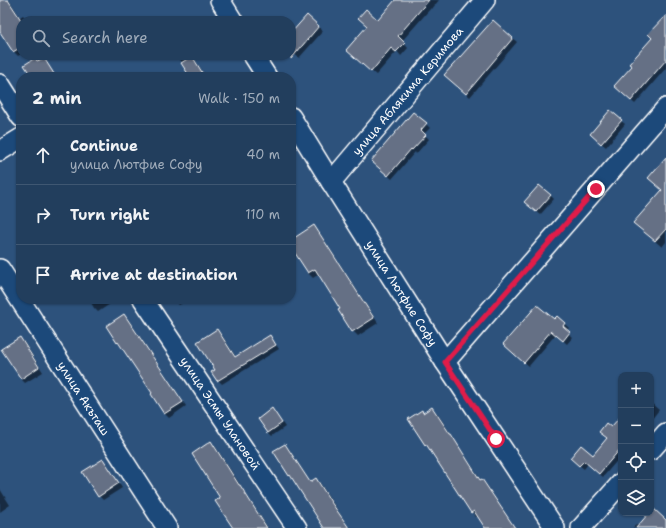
<!DOCTYPE html>
<html lang="en">
<head>
<meta charset="utf-8">
<style>
	body { margin:0; font-family:"Shantell Sans",sans-serif; background:#2a4563; color:#f1f3f6 }
	.controls { position:absolute; right:12px; bottom:12px; display:grid; overflow:hidden; border-radius:8px; box-shadow:0 1px 3px #0004 }
	.controls button { width:36px; height:36px; display:grid; place-items:center; padding:0; border:0; border-bottom:1px solid #3f5772; background:#223e5d; color:#f1f3f6; font:20px sans-serif }
	.stop { position:absolute; width:12px; height:12px; margin:-9px; border:3px solid #e11d48; border-radius:50%; background:#fff }
	.stop.end { background:#e11d48; border-color:#fff; box-shadow:0 1px 4px #0008 }
	.list { margin:0; padding:0; list-style:none }
	h2 { display:flex; justify-content:space-between; align-items:center; height:52px; margin:0; padding:0 16px; font-size:17px }
	h2 small { font-size:13px; font-weight:400; color:#a2aebc }
	.list li { display:grid; grid-template-columns:26px 1fr auto; gap:12px; align-items:center; box-sizing:border-box; height:60px; padding:0 16px; border-top:1px solid #3f5772 }
	.list b { display:block; font-size:15px; white-space:nowrap }
	.list p { margin:0; font-size:13px; white-space:nowrap; color:#a2aebc }
	.list em { font-size:13px; font-style:normal; color:#a2aebc }
	.icon { flex:none; width:22px; height:22px; fill:none; stroke:currentColor; stroke-width:2; stroke-linecap:round; stroke-linejoin:round }
	.map { position:relative; flex:none; width:666px; height:528px; overflow:hidden }
	.search { position:absolute; background:#223e5d; box-shadow:0 1px 3px #0004; left:16px; top:16px; width:280px; height:44px; display:flex; align-items:center; gap:10px; box-sizing:border-box; padding:0 14px; border-radius:16px; color:#a2aebc; font-size:15px }
	.panel { position:absolute; background:#223e5d; box-shadow:0 1px 3px #0004; left:16px; top:72px; width:280px; height:232px; border-radius:16px }
	.map>svg:first-child { display:block }
	.shadow { fill:#0007 }
	.building { fill:#657085; stroke:#fff }
	.lines { fill:none; stroke-linecap:round; stroke-linejoin:round }
	.minor-casing { stroke:#fff; stroke-width:22 }
	.minor { stroke:#1f4a7a; stroke-width:19 }
	.route { stroke:#e11d48; stroke-width:5 }
	.labels { text-anchor:middle; dominant-baseline:central; stroke-width:3; stroke-linejoin:round; paint-order:stroke }
	.street-label { font-size:12px; fill:#fff; stroke:#1f4a7a }
</style>
</head>
<body>
<div class="map">
<svg width="666" height="528" viewBox="0 0 666 528">
	<rect width="100%" height="100%" fill="#2d527c"/>
	<filter id="ink" filterUnits="userSpaceOnUse"><feTurbulence type="fractalNoise" baseFrequency=".025" numOctaves="2"/><feDisplacementMap in="SourceGraphic" scale="8" xChannelSelector="R" yChannelSelector="G"/><feConvolveMatrix kernelMatrix="1 2 1 2 8 2 1 2 1" color-interpolation-filters="sRGB"/></filter>
	<g filter="url(#ink)">
		<g class="shadow">
			<path d="M0,0H9L20,17L23,15L28,21H21V54L18,56L14,52L0,30Z"/>
			<path d="M396,0H439L432,9L431,8L402,41L408,48L401,56L397,51L376,75L352,55L378,21Z"/>
			<path d="M307,16L323,31L299,58L291,51V35Z"/>
			<path d="M666,16V68L635,104L619,90Z"/>
			<path d="M493,21L517,42L470,97L450,79Z"/>
			<path d="M177,55H192L206,77H192Z"/>
			<path d="M621,121L625,124L606,147L595,138Z"/>
			<path d="M426,124L430,128L424,134L429,139L416,154L415,152L392,179L376,165Z"/>
			<path d="M550,195L554,199L540,215L529,206Z"/>
			<path d="M666,211V242L662,247L641,229Z"/>
			<path d="M314,227L319,232L378,323L358,336L353,331L341,309L319,274L313,278L308,273L291,245V242Z"/>
			<path d="M89,299H115L116,300L98,312L94,308Z"/>
			<path d="M174,299H189L179,305Z"/>
			<path d="M124,315L128,319L186,406L169,418L165,414L152,394L153,393L121,346L117,342Z"/>
			<path d="M557,317L569,328L566,331L573,337L567,344L556,334L529,366L508,348L554,321Z"/>
			<path d="M217,330L221,334L236,357L269,336L273,340L279,349L222,384L218,380L216,370Z"/>
			<path d="M20,338L24,342L43,372L25,383L21,379L3,349Z"/>
			<path d="M651,403L659,410L651,420Z"/>
			<path d="M432,409L437,413L481,480L486,484L515,528H486L478,516L476,517L472,512L430,448L425,444L424,414Z"/>
			<path d="M272,410L276,414L285,427L272,436L268,432Z"/>
			<path d="M211,442L215,446L268,528H234L221,498Z"/>
			<path d="M285,445L289,449L310,482L316,479L320,483L349,528H325L293,479L289,475Z"/>
			<path d="M618,451L621,454V456L603,477L588,464L584,469L575,462L593,456Z"/>
			<path d="M103,460L107,464L122,488L103,500L99,496Z"/>
			<path d="M0,489L10,505L0,512Z"/>
			<path d="M651,512L666,521V528H633L636,524L639,526L650,513H651Z"/>
		</g>
		<g class="building">
			<path d="M0,0H8L21,20V47L13,52L0,32Z"/>
			<path d="M395,0H429L398,36L405,43L396,52L391,48L371,72L346,50L367,26L358,18L366,9L378,20Z"/>
			<path d="M307,15L319,26L291,59V33Z"/>
			<path d="M666,15V60L631,101L614,86L632,66L629,64L652,38L648,34Z"/>
			<path d="M493,20L513,38L466,94L444,75Z"/>
			<path d="M192,56L205,77H190L181,63Z"/>
			<path d="M35,58L37,61L44,58L56,77H32L24,65Z"/>
			<path d="M610,110L622,120L601,144L590,134Z"/>
			<path d="M413,112L427,123L421,130L426,135L412,150L411,149L388,176L371,161Z"/>
			<path d="M666,157V229L655,241L633,223L662,190L648,178Z"/>
			<path d="M539,185L551,195L536,212L524,202Z"/>
			<path d="M314,225L374,318L352,332L338,310L340,309L315,269L308,273L291,247V240Z"/>
			<path d="M537,305L554,319L557,316L565,323L563,326L570,332L563,341L551,331L524,363L503,344Z"/>
			<path d="M124,314L183,402L164,414L151,394L152,393L118,342L117,343L106,326Z"/>
			<path d="M217,329L235,357L270,335L276,345L217,381L211,372L215,370L197,342Z"/>
			<path d="M20,337L39,367L21,379L1,349Z"/>
			<path d="M432,407L450,434H451L480,480L482,479L515,528H485L474,511L471,513L426,444L425,445L408,419L422,410L423,413Z"/>
			<path d="M272,408L282,423L268,433L258,419Z"/>
			<path d="M621,416V448L599,474L584,461L579,466L570,458L581,445L593,455L607,438L599,432L606,423L611,427Z"/>
			<path d="M211,441L239,485H240L267,528H233L215,501L220,498L192,454Z"/>
			<path d="M285,444L310,482L316,478L331,502L349,528H324L290,475L289,476L273,451Z"/>
			<path d="M103,459L119,483L98,497L82,472Z"/>
			<path d="M653,508L666,520V528H636L649,513H651V510Z"/>
		</g>
		<g class="lines">
			<defs>
				<g id="minor">
					<path d="M220,0L233,21"/>
					<path d="M253,55L267,77"/>
					<path d="M0,84L21,117"/>
					<path id="s1" d="M291,117L331,182L445,362L555,528"/>
					<path d="M0,151L21,138"/>
					<path id="s2" d="M331,182L485,0"/>
					<path id="s3" d="M0,269L167,528"/>
					<path id="s4" d="M143,299L297,528"/>
					<path d="M445,362L666,108"/>
					<path d="M651,450L666,433"/>
					<path d="M581,528L621,483"/>
				</g>
			</defs>
			<use href="#minor" class="minor-casing"/>
			<use href="#minor" class="minor"/>
		</g>
	</g>
	<g class="lines" filter="url(#ink)">
		<path class="route" d="M496,439L445,362L596,189"/>
	</g>
	<g class="labels">
		<g class="street-label">
			<text stroke="none"><textPath href="#s2" startOffset="119">улица Аблякима Керимова</textPath></text>
			<text stroke="none"><textPath href="#s1" startOffset="208">улица Лютфие Софу</textPath></text>
			<text stroke="none"><textPath href="#s3" startOffset="154">улица Акъташ</textPath></text>
			<text stroke="none"><textPath href="#s4" startOffset="138">улица Эсмы Улановой</textPath></text>
		</g>
	</g>
</svg>
<div class="controls">
<button>+</button>
<button>−</button>
<button><svg class="icon" aria-label="locate" viewBox="0 0 24 24"><circle cx="12" cy="12" r="6"/><path d="M12 2v4M12 18v4M2 12h4M18 12h4"/></svg></button>
<button><svg class="icon" aria-label="layers" viewBox="0 0 24 24"><path d="M12 4l9 5-9 5-9-5zM3 14l9 5 9-5"/></svg></button>
</div>
<div class="stop" style="left:496px;top:439px"></div>
<div class="stop end" style="left:596px;top:189px"></div>
<div class="search"><svg class="icon" aria-label="search" viewBox="0 0 24 24"><circle cx="10" cy="10" r="6"/><path d="M15 15l6 6"/></svg>Search here</div>
<section class="panel">
<h2>2 min<small>Walk · 150 m</small></h2>
<ul class="list">
<li><svg class="icon" aria-label="ahead" viewBox="0 0 24 24"><path d="M12 20V5M6 11l6-6 6 6"/></svg><div><b>Continue</b><p>улица Лютфие Софу</p></div><em>40 m</em></li>
<li><svg class="icon" aria-label="right" viewBox="0 0 24 24"><path d="M7 20v-9h11M14 6l5 5-5 5"/></svg><div><b>Turn right</b></div><em>110 m</em></li>
<li><svg class="icon" aria-label="arrive" viewBox="0 0 24 24"><path d="M6 21V4h12l-3 4 3 4H6"/></svg><div><b>Arrive at destination</b></div></li>
</ul>
</section>
</div>
</body>
</html>
